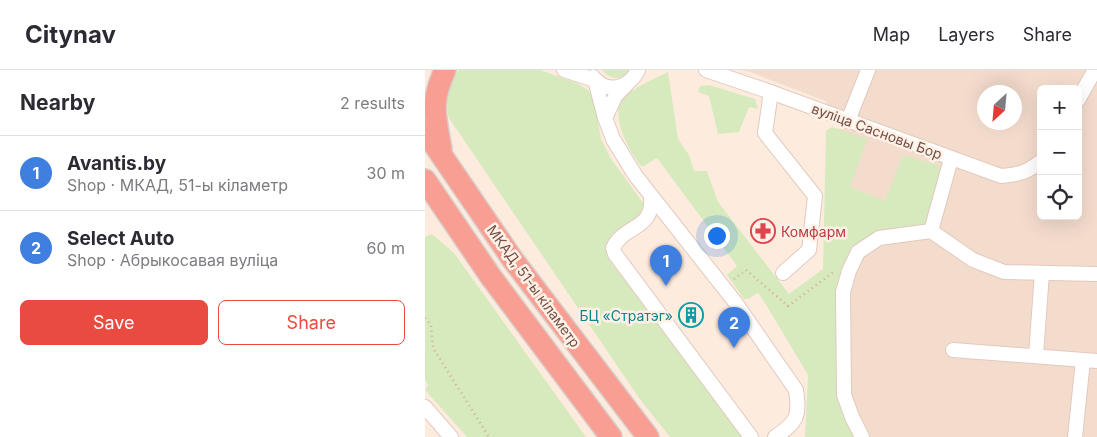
<!DOCTYPE html>
<html lang="en">
<head>
<meta charset="utf-8">
<style>
	body { margin:0; font-family:Inter,sans-serif; background:#f2f2f3; color:#2b2b33 }
	.controls { position:absolute; right:15px; top:15px; display:grid; overflow:hidden; border-radius:8px; box-shadow:0 5px 20px #0002 }
	.controls button { width:45px; height:45px; display:grid; place-items:center; padding:0; border:0; border-bottom:1px solid #e1e1e2; background:#fff; color:#2b2b33; font:25px sans-serif }
	.compass { position:absolute; left:552px; top:15px; width:45px; height:45px; border-radius:50%; background:#fff; box-shadow:0 5px 20px #0002; rotate:206deg }
	.you { position:absolute; left:291px; top:165px; width:18px; height:18px; margin:-12px; border:4px solid #fff; border-radius:50%; background:#1a73e8; box-shadow:0 0 0 8px #1a73e833 }
	.badge { display:grid; place-items:center; width:32px; height:32px; border-radius:50%; background:#ea4b40; color:#fff; font-size:16px; font-weight:700 }
	.pin { position:absolute; translate:-50% -41px; filter:drop-shadow(0 1px 2px #0008) }
	.pin::after { content:''; position:absolute; top:26px; width:18px; height:15px; background:inherit; clip-path:polygon(0 0,100% 0,50% 100%) }
	.list { margin:0; padding:0; list-style:none }
	h2 { display:flex; justify-content:space-between; align-items:center; height:65px; margin:0; padding:0 20px; font-size:21px }
	h2 small { font-size:16px; font-weight:400; color:#7c7c81 }
	.list li { display:grid; grid-template-columns:32px 1fr auto; gap:15px; align-items:center; box-sizing:border-box; height:75px; padding:0 20px; border-top:1px solid #e1e1e2 }
	.list b { display:block; font-size:19px; white-space:nowrap }
	.list p { margin:0; font-size:16px; white-space:nowrap; color:#7c7c81 }
	.list em { font-size:16px; font-style:normal; color:#7c7c81 }
	.actions { display:flex; gap:10px; padding:15px 20px }
	.actions a { flex:1; padding:11px 0; border:1px solid #ea4b40; border-radius:8px; text-align:center; font-size:18px; color:#ea4b40 }
	.actions .main { background:#ea4b40; color:#fff }
	.icon { flex:none; width:28px; height:28px; fill:none; stroke:currentColor; stroke-width:2; stroke-linecap:round; stroke-linejoin:round }
	.map { position:relative; flex:none; width:672px; height:367px; overflow:hidden }
	header { display:flex; align-items:center; gap:30px; box-sizing:border-box; height:70px; padding:0 25px; background:#fff; border-bottom:1px solid #e1e1e2 }
	header strong { font-size:24px }
	nav { display:flex; gap:28px; margin-inline-start:auto; font-size:18px }
	main { display:flex }
	aside { flex:1; background:#fff }
	.map>svg:first-child { display:block }
	.residential { fill:#f4dccd; fill-rule:evenodd }
	.green { fill:#d6eabd }
	.lines { fill:none; stroke-linecap:round; stroke-linejoin:round }
	.minor-casing { stroke:#e2c9be; stroke-width:16 }
	.highway-casing { stroke:#d8cecb; stroke-width:24 }
	.path { stroke:#d7a899; stroke-width:2.5; stroke-dasharray:1 4; stroke-linecap:butt }
	.minor { stroke:#fff; stroke-width:14 }
	.highway { stroke:#f99e93; stroke-width:21 }
	.labels { text-anchor:middle; dominant-baseline:central; stroke-width:5; stroke-linejoin:round; paint-order:stroke }
	.street-label { font-size:14px; fill:#734f46; stroke:#fff1e5 }
	.health-label { font-size:14px; fill:#be3a42; stroke:#fff1e5; text-anchor:start }
	.culture-label { font-size:14px; fill:#0d838f; stroke:#fff1e5; text-anchor:end }
</style>
</head>
<body>
<header>
<strong>Citynav</strong>
<nav><a>Map</a><a>Layers</a><a>Share</a></nav>
</header>
<main>
<aside>
<h2>Nearby<small>2 results</small></h2>
<ul class="list">
<li><span class="badge" style="background:#3f7fe0">1</span><div><b>Avantis.by</b><p>Shop · МКАД, 51-ы кіламетр</p></div><em>30 m</em></li>
<li><span class="badge" style="background:#3f7fe0">2</span><div><b>Select Auto</b><p>Shop · Абрыкосавая вуліца</p></div><em>60 m</em></li>
</ul>
<div class="actions"><a class="main">Save</a><a>Share</a></div>
</aside>
<div class="map">
<svg width="672" height="367" viewBox="0 0 672 367">
	<rect width="100%" height="100%" fill="#fdecde"/>
	<path class="residential" d="M315,0H672V367H442L423,324L421,205L398,193L414,55L400,31L325,2ZM616,19H653V146H616ZM560,22H590V52H560Z"/>
	<g class="green">
		<path d="M34,0H115L154,14L164,21L169,30L176,69L186,89L219,134L220,140L184,180V190L325,367H245L214,328L24,48C20,31 22,13 34,0Z"/>
		<path d="M177,0H206C196,10 187,11 177,0Z"/>
		<path d="M243,2L253,69L264,85L269,101H282L293,132L364,224L398,199L401,61L407,57L442,69L425,117L460,131L478,85L515,96L503,157L453,163L426,181L416,205L413,325L432,367H380L383,305L340,233L333,223L323,229H319L302,205L312,196L232,88L217,97C205,83 183,44 199,26C204,21 234,6 243,2Z"/>
		<path d="M284,15L330,29L333,39L324,37L314,62L293,64L284,26L273,22L275,16Z"/>
		<path d="M7,164L29,183L161,367H42L0,320L3,315L0,310V167Z"/>
	</g>
	<g class="lines">
		<defs>
			<g id="minor">
				<path d="M139,0L170,10L180,48L191,25L201,15"/>
				<path d="M281,0L340,20L576,106C593,105 603,102 616,91"/>
				<path d="M168,7C182,25 204,18 213,0"/>
				<path d="M346,22L340,63L390,126L384,180L358,203"/>
				<path d="M653,30L667,5L672,0"/>
				<path d="M180,48L188,69L210,105L310,232L371,320C375,347 372,352 350,367"/>
				<path d="M423,51L443,0"/>
				<path d="M226,126C229,161 200,153 188,178L190,184L326,367"/>
				<path d="M506,161L548,190L579,202L672,204"/>
				<path d="M506,161L526,89"/>
				<path d="M528,280L672,291"/>
				<path d="M611,285L617,203"/>
				<path d="M0,337L26,367"/>
				<path d="M437,367L427,347L419,325L418,222L424,201L433,182L454,168L506,161"/>
				<path d="M650,367L658,290"/>
			</g>
			<g id="highway">
				<path d="M0,61L88,190L223,367"/>
				<path d="M16,79C10,45 5,33 20,0"/>
				<path d="M0,110L66,207L186,367"/>
			</g>
		</defs>
		<use href="#minor" class="minor-casing"/>
		<use href="#highway" class="highway-casing"/>
		<g class="path">
			<path d="M309,209L321,200L363,236L410,201"/>
			<path d="M0,248L6,255L8,278L64,367"/>
		</g>
		<use href="#minor" class="minor"/>
		<use href="#highway" class="highway"/>
	</g>
	<defs>
		<symbol id="pharmacy-ring" viewBox="-11 -11 22 22"><circle r="9.5" fill="#fff1e5" stroke="#e0444e" stroke-width="1.5"/><path d="M-2-6h4v4h4v4h-4v4h-4v-4h-4v-4h4Z" fill="#e0444e"/></symbol>
		<symbol id="building-ring" viewBox="-11 -11 22 22"><circle r="9.5" fill="#fff1e5" stroke="#0f9aa8" stroke-width="1.5"/><path d="M-4-6H4V6H1V3H-1V6H-4ZM-2.5-4.3h1.7v1.8h-1.7ZM.8-4.3h1.7v1.8H.8ZM-2.5-1h1.7V.8h-1.7ZM.8-1h1.7V.8H.8Z" fill="#0f9aa8"/></symbol>
	</defs>
	<g fill-rule="evenodd">
		<use href="#pharmacy-ring" x="324" y="147" width="28" height="28"/>
		<use href="#building-ring" x="252" y="231" width="28" height="28"/>
	</g>
	<g class="labels">
		<g class="street-label">
			<text transform="translate(452 61) rotate(20)">вуліца Сасновы Бор</text>
			<text transform="translate(109 216) rotate(54)">МКАД, 51-ы кіламетр</text>
		</g>
		<g class="health-label">
			<text x="356" y="161">Комфарм</text>
		</g>
		<g class="culture-label">
			<text x="248" y="245">БЦ «Стратэг»</text>
		</g>
	</g>
</svg>
<div class="controls">
<button>+</button>
<button>−</button>
<button><svg class="icon" aria-label="locate" viewBox="0 0 24 24"><circle cx="12" cy="12" r="6"/><path d="M12 2v4M12 18v4M2 12h4M18 12h4"/></svg></button>
</div>
<svg class="compass" viewBox="-18 -18 36 36"><path d="M0-13l5 13h-10z" fill="#e53935"/><path d="M0 13l5-13h-10z" fill="#7c7c81"/></svg>
<div class="you"></div>
<div class="pin badge" style="left:241px;top:216px;background:#3f7fe0">1</div>
<div class="pin badge" style="left:309px;top:278px;background:#3f7fe0">2</div>
</div>
</main>
</body>
</html>
